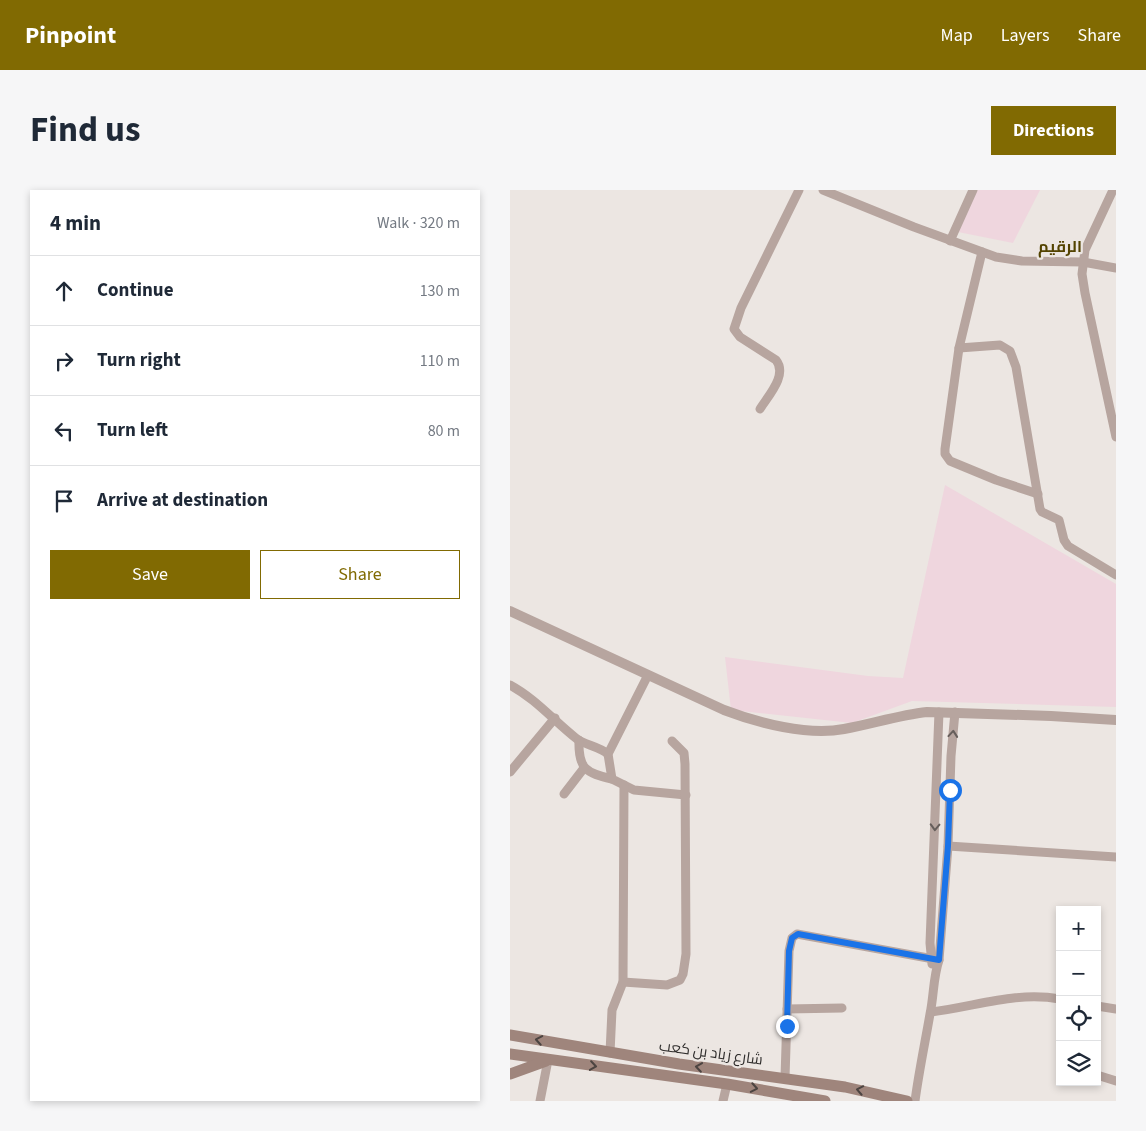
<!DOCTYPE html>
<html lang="en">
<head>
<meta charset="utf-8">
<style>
	body { margin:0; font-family:"Source Sans 3",Cairo,sans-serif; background:#f6f6f7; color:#1f2937 }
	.controls { position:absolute; right:15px; bottom:15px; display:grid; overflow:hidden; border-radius:0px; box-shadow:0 2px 8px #0003 }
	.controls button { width:45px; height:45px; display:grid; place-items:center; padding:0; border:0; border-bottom:1px solid #e0e1e3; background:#fff; color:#1f2937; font:25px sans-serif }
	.stop { position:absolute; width:15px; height:15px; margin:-11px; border:4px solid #1a73e8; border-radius:50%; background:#fff }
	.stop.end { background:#1a73e8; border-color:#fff; box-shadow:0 1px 5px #0008 }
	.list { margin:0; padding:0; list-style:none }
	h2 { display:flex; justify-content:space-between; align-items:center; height:65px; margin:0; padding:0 20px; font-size:21px }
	h2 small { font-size:16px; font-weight:400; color:#747a83 }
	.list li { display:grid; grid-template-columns:32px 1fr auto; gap:15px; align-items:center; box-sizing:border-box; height:70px; padding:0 20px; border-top:1px solid #e0e1e3 }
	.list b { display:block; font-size:19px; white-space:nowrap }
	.list em { font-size:16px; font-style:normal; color:#747a83 }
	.actions { display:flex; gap:10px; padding:15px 20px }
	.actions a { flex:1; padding:11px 0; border:1px solid #816a02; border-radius:0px; text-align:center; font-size:18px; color:#816a02 }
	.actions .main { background:#816a02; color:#fff }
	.icon { flex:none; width:28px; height:28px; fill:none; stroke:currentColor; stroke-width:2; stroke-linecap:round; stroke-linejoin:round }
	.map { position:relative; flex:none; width:606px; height:911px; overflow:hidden; border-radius:0px }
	header { display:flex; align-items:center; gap:30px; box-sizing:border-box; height:70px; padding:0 25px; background:#816a02; color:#fff }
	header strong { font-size:24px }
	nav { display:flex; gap:28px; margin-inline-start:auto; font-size:18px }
	.intro { display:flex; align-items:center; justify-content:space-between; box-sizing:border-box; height:120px; padding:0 30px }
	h1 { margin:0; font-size:35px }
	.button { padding:12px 22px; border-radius:0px; background:#816a02; color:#fff; font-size:18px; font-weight:700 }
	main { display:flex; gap:30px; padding:0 30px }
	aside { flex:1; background:#fff; border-radius:0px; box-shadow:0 2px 8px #0003 }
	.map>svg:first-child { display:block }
	.industrial { fill:#efd6de }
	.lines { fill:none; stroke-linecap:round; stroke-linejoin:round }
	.minor { stroke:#b7a59f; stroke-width:9 }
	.tertiary { stroke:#b7a59f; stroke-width:10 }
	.secondary { stroke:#9f857c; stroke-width:11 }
	.oneway { stroke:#665e5b }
	.oneway2 { stroke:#4c4441 }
	.route { stroke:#1a73e8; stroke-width:6 }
	.labels { text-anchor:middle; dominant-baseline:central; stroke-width:4.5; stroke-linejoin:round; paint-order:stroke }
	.street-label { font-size:15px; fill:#302e2d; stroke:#ece6e2 }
	.neighbourhood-label { font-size:16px; font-weight:bold; fill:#534300; stroke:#ece6e2 }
</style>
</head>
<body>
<header>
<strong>Pinpoint</strong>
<nav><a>Map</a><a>Layers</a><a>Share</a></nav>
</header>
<div class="intro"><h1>Find us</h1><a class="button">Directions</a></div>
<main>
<aside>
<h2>4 min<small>Walk · 320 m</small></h2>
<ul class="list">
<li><svg class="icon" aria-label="ahead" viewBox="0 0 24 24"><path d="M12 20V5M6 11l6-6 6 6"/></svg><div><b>Continue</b></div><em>130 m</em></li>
<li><svg class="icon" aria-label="right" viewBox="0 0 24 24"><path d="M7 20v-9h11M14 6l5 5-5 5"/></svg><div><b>Turn right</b></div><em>110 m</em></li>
<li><svg class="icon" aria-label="left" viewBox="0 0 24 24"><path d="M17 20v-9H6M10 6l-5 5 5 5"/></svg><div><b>Turn left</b></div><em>80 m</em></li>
<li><svg class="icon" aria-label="arrive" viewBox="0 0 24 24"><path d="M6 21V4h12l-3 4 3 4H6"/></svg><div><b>Arrive at destination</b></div></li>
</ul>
<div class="actions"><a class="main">Save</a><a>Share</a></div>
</aside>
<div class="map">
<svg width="606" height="911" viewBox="0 0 606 911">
	<rect width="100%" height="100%" fill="#ece6e2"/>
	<g class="industrial">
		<path d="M460,0H530L503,53L443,41Z"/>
		<path d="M435,295L606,394V517L402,511L342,533L221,520L215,467L358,486L393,488Z"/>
	</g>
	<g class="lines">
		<g class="minor">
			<path d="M313,0L404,37L486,67L512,71L573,72L606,78"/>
			<path d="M603,0L575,60L572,84L575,103L606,247"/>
			<path d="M440,51L463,0"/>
			<path d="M472,62L449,158L490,155L500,161L506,177L530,319L532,322L549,330L554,350L558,356L606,385"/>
			<path d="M449,158L435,259V264L440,271L486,290L528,304"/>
			<path d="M250,219C258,206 278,185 266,170L230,147L224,139L231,118L289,0"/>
			<path d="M138,485L98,564L102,589L124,600L176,605"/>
			<path d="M0,495C26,509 44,531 67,549C75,555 88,556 98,564"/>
			<path d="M69,550C68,579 76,583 102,589"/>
			<path d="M0,582L45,528"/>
			<path d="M54,604L74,578"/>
			<path d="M438,656L606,667"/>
			<path d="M422,774L420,753L429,522"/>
			<path d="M113,792L157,795L170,790L173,784L176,764L175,574L174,563L162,551"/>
			<path d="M587,816L606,819"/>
			<path d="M277,819L332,818"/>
			<path d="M421,822C465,817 505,801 550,809"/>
			<path d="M100,863L102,820L113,792L114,595"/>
			<path d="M587,885L606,891"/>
			<path d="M275,888L279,761L282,748L287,744L429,770"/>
			<path d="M30,911L38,870"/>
			<path d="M213,911L217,894"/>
			<path d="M405,911C409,881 415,853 420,824C424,805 423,788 429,770L438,656L441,566L445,522"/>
		</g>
		<path class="tertiary" d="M0,421L214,520C248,533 298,546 334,539C362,534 389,525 417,522L541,526L606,530"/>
		<g class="secondary">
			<path d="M0,845L169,874L335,897L397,911"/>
			<path d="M0,864L217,894L315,911"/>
			<path d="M0,884L36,871"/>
		</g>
	</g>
	<defs><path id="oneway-chevron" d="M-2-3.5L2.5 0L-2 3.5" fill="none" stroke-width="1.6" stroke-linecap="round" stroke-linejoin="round" transform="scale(1.25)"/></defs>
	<g class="oneway">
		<use href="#oneway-chevron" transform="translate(443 544) rotate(-85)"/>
		<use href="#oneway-chevron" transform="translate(425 637) rotate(92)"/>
	</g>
	<g class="oneway2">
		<use href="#oneway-chevron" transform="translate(29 850) rotate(-170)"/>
		<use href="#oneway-chevron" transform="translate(83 876) rotate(8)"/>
		<use href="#oneway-chevron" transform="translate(189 877) rotate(-172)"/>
		<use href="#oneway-chevron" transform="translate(244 898) rotate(10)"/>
		<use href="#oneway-chevron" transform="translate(350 900) rotate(-169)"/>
	</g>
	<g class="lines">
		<path class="route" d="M277,836L279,761L282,748L288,744L429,770L438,656L440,600"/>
	</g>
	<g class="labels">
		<g class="street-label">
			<text transform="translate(201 863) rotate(8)">شارع زياد بن كعب</text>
		</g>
		<g class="neighbourhood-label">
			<text x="550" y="57">الرقيم</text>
		</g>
	</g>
</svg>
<div class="controls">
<button>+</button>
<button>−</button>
<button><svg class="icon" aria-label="locate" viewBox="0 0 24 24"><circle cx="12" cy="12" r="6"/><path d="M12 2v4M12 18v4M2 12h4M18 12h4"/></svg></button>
<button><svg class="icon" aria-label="layers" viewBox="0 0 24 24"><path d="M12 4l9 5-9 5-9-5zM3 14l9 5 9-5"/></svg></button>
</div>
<div class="stop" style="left:440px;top:600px"></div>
<div class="stop end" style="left:277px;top:836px"></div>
</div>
</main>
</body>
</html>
